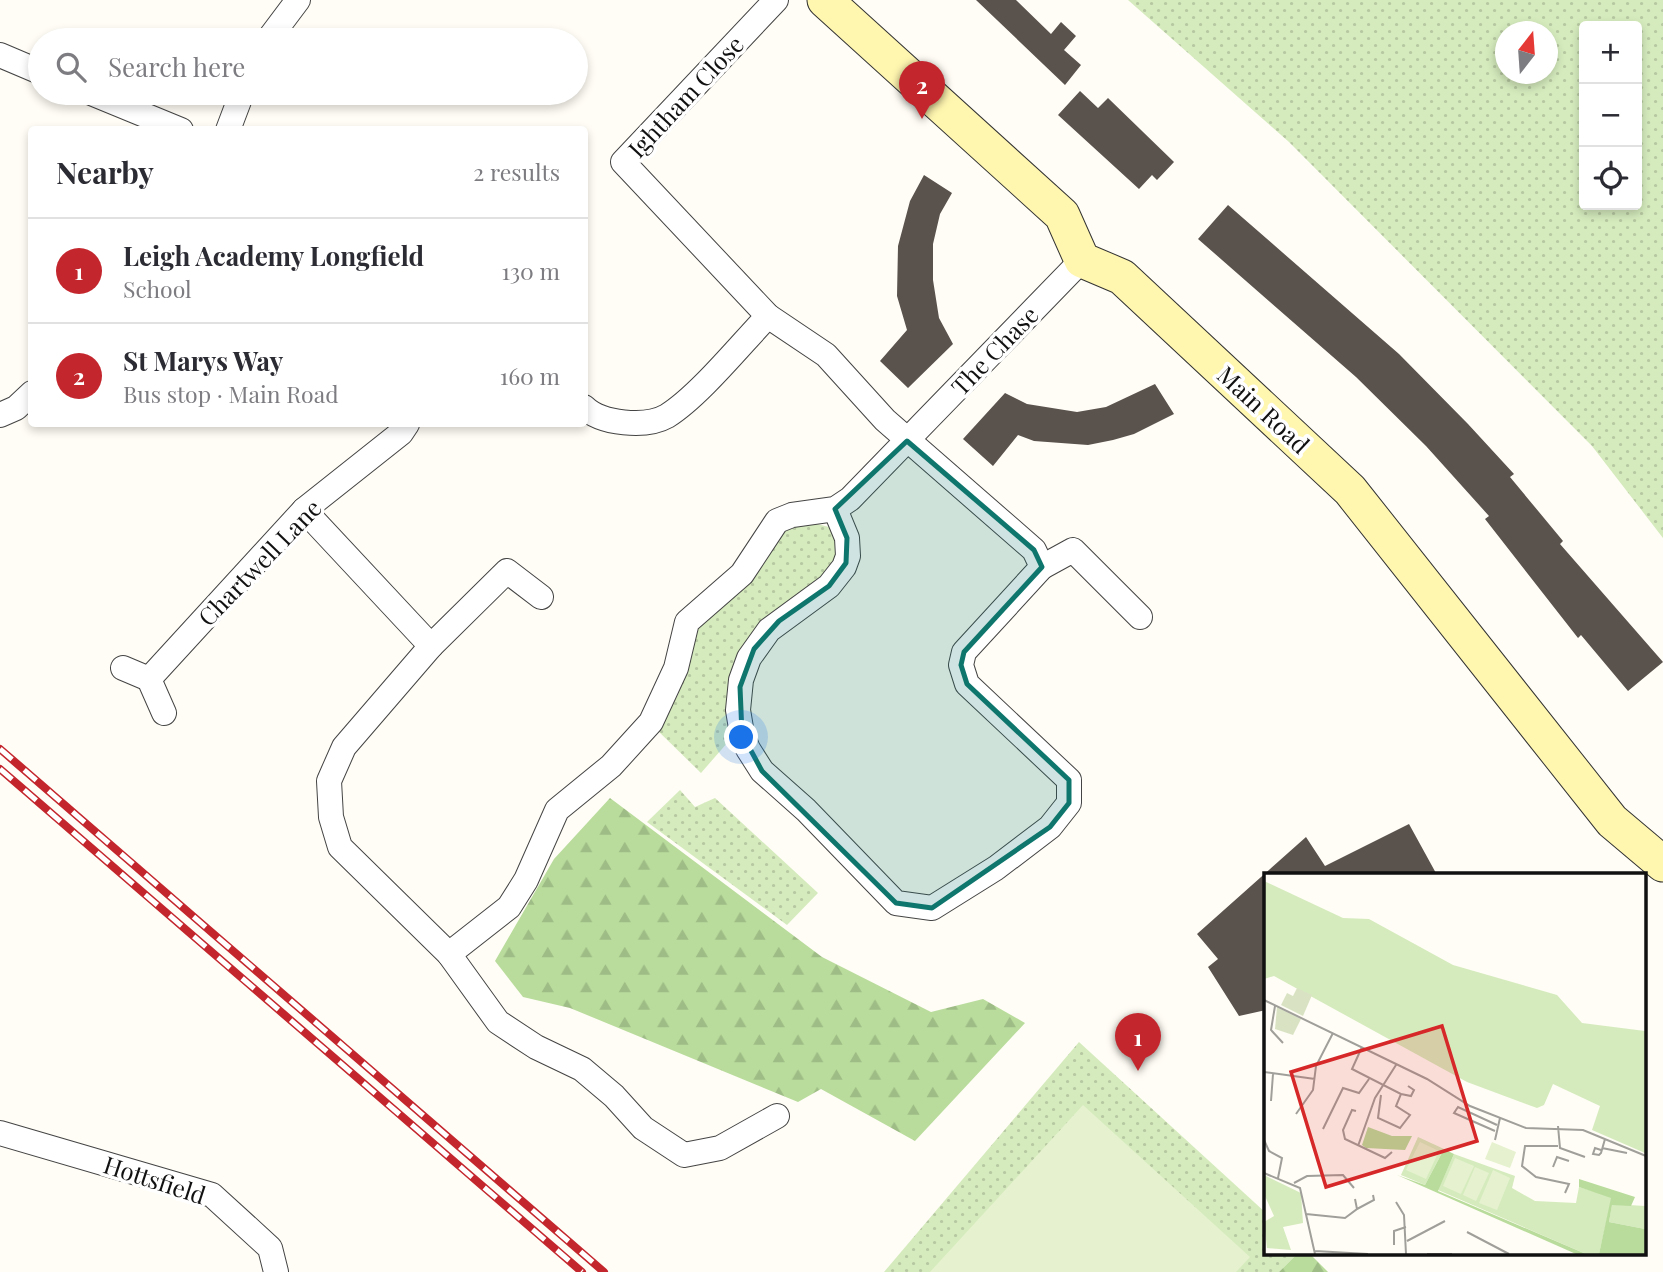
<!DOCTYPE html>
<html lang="en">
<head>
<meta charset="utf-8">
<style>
	body { margin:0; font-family:"Playfair Display",serif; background:#f2f2f3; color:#2b2b33 }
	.controls { position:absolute; right:21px; top:21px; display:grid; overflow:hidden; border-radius:7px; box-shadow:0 4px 10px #0003 }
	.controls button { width:63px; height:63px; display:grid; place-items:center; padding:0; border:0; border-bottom:2px solid #e1e1e2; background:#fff; color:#2b2b33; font:35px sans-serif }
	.compass { position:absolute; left:1495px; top:21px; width:63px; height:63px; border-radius:50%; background:#fff; box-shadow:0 4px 10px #0003; rotate:17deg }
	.you { position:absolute; left:742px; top:738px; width:24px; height:24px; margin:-18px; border:5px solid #fff; border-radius:50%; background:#1a73e8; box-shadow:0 0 0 10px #1a73e833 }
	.badge { display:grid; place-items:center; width:46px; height:46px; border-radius:50%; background:#c4262e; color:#fff; font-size:23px; font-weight:700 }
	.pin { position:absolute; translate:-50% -58px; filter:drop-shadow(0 2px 4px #0008) }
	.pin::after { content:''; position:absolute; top:37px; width:24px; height:21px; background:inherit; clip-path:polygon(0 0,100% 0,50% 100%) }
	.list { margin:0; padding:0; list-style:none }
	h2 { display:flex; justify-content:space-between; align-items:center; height:91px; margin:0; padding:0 28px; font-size:30px }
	h2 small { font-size:23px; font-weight:400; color:#7c7c81 }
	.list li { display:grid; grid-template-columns:46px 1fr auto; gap:21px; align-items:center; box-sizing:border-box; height:105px; padding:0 28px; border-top:2px solid #e1e1e2 }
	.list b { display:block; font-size:26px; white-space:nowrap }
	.list p { margin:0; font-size:23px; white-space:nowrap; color:#7c7c81 }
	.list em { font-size:23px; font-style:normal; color:#7c7c81 }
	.icon { flex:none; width:38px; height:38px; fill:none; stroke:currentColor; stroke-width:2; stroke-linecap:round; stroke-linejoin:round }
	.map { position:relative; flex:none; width:1663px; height:1272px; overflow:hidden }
	.search { position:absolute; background:#fff; box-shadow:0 4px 10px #0003; left:28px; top:28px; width:560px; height:77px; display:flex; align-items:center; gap:18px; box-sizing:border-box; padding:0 24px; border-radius:38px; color:#7c7c81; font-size:26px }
	.panel { position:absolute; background:#fff; box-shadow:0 4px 10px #0003; left:28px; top:126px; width:560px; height:301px; border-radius:7px }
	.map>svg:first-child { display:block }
	.grass { fill:url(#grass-dots); fill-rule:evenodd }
	.forest { fill:url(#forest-firs) }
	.pitch { fill:#e6f2cf }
	.building { fill:#5a524d }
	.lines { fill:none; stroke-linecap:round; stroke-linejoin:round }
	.street-casing { stroke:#444; stroke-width:26 }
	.secondary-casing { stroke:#333; stroke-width:37 }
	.street { stroke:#fff; stroke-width:24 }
	.secondary { stroke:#fff6b0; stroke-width:35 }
	.rail-casing { stroke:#c4262e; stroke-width:8 }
	.rail { stroke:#fff; stroke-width:5; stroke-dasharray:16; stroke-linecap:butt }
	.marked { fill:#0f766e; fill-opacity:0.2; stroke:#0f766e; stroke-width:5; stroke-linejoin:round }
	.labels { text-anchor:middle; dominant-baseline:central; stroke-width:7; stroke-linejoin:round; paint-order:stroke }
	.street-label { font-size:24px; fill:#111; stroke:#fff }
	.inset-road { fill:none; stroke:#a09f9a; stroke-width:2 }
	.view { fill:#d62828; fill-opacity:0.15; stroke:#d62828; stroke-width:3.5 }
	.inset-edge { fill:none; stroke:#111; stroke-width:3.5 }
</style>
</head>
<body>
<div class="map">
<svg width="1663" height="1272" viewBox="0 0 1663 1272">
	<defs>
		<pattern id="grass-dots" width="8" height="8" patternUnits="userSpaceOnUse" patternTransform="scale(1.75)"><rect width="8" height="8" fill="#d5ebbd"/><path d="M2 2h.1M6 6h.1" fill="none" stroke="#b6c8a1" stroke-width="1.8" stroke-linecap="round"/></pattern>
		<pattern id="forest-firs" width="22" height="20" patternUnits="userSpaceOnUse" patternTransform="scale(1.75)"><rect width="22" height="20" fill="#b9dc9c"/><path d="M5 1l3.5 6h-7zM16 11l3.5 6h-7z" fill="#9ebc85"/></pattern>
	</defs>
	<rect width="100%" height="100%" fill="#fffdf5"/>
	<g class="grass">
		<path d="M1128,0H1663V538L1592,446L1289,142ZM1637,26V205H1584V26ZM1506,32H1548V74H1506Z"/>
		<path d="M817,524L829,527L838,537L837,565L769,618L736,738L728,742L701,773L655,728L677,697L685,677L689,644L701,622L745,588L787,527Z"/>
		<path d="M680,790L695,807L715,798L818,893L787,925L647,822Z"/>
		<path d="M1079,1042L1266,1213V1253H1298L1279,1272H884Z"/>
	</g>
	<g class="forest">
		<path d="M610,798L822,957L931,1012L983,999L1025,1023L915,1141L821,1089L798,1102L570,1008L523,997L495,961L554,859Z"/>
		<path d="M1298,1253H1309L1328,1272H1279Z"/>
	</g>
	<path class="pitch" d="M1083,1105L1250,1257L1236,1272H930Z"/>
	<g class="building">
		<path d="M976,0H1016L1051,34L1061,22L1076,36L1064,50L1081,65L1065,85Z"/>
		<path d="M1080,91L1098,108L1108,98L1174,162L1157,180L1152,175L1139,189L1058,115Z"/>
		<path d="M924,175L952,193L940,214L933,244V280L939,318L953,344L908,388L880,361L907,330L897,296L898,246L910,201Z"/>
		<path d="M1228,205L1399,354L1468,424L1514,474L1510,477L1563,541L1560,544L1663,662L1628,691L1581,635L1578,638L1485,519L1489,516L1426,446L1356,377L1198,239Z"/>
		<path d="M1155,384L1174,414L1134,434L1113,440L1088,445L1034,441L1018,435L993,466L963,439L1005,393L1027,404L1077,412L1106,407Z"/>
		<path d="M1409,824L1437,875H1266V1010L1239,1016L1208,967L1218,959L1197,934L1306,837L1325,866Z"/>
	</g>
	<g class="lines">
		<defs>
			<g id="street">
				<path d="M776,0L623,162L768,316L826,355L885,420L1034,550L1042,567L964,652L961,665L967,684L1069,780V803L1050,827L996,868L932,908L896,903L806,810L762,771L748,749L742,734L738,710L741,680L749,658L769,630L829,586L844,567L848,556L847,538L835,509"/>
				<path d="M268,40L298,0"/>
				<path d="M0,55L40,72"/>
				<path d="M91,93L181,130"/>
				<path d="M228,130L242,93"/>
				<path d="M584,407C601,424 646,428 667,416C699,396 741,344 768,316"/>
				<path d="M0,415L16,408L32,393"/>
				<path d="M304,510L431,646"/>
				<path d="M1042,567L1073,550L1140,617"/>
				<path d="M541,597L507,571L431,646L344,747L329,781L331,817L340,847L449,954L498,1022L536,1047L582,1069L614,1096L643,1128L684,1155L720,1148L777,1116"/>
				<path d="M123,668L149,679L164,713"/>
				<path d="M149,679L304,510L401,433L407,424"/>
				<path d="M449,954L509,907L526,880L557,810L611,766L651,722L676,668L687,622L742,574L777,521L792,515L835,509L850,499L1082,260"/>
				<path d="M0,1133L212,1195L270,1248L276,1272"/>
			</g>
			<path id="secondary" d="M825,0L1062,215L1082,260L1122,277L1350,490L1612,821L1663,864"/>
		</defs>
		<use href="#street" class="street-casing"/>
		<use href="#secondary" class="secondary-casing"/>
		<use href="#street" class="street"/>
		<use href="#secondary" class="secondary"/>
		<defs>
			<g id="rail">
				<path d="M0,749L604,1272"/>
				<path d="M0,769L582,1272"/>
			</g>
		</defs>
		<use href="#rail" class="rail-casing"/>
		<use href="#rail" class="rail"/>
	</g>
	<path class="marked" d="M907,441L1034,550L1042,567L964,652L961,665L967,684L1069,780V803L1050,827L932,908L896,903L762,771L742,734L740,687L754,649L779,621L829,586L846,563L847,538L835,509Z"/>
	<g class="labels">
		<g class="street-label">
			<text transform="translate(685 96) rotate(-47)">Ightham Close</text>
			<text transform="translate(994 350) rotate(-46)">The Chase</text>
			<text transform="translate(1264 409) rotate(43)">Main Road</text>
			<text transform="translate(259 562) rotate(-46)">Chartwell Lane</text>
			<text transform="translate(155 1179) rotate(18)">Hottsfield</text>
		</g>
	</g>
	<g transform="translate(1264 873)">
		<rect width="382" height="382" fill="#fffdf5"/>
		<path d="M0,8L79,45L105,46L189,92L293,122L318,150L381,158V280L328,257L336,233L289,211L280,232L273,235L203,209L10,103L0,106ZM154,264L180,276L161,312L137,302ZM190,281L251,303L248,315L271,328L312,330L315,314L348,324L335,381H322L174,317ZM0,302L37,320L39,350L19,354L27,377L3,375L0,349L10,343L0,321ZM348,331L381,333V356L345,349Z" fill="#d5ebbd"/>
		<path d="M104,254L128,263H148L141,277L102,275L98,272ZM180,276L190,281L174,318L322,381H312L133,302L161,312ZM315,306L371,324L367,333L348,332L345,349L381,356V381H335L347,325L315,314Z" fill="#b9dc9c"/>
		<path d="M33,115L48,122L39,143L17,132L23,120L29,123ZM13,134L37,146L29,162L11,156Z" fill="#d9e3c4"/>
		<path d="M156,269L175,278L162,306L142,297ZM228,269L252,279L246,295L221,286ZM191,285L210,293L197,321L179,313ZM211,294L225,300L212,328L199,322ZM229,297L246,305L233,337L215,330Z" fill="#e6f2cf"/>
		<path class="inset-road" d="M0,127L163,206L206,233L262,255L319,257L382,283M11,133L7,157L19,170M98,174L88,196L137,221L132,233L146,242L136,255L114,245L117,222M0,199L51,206M137,221L147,223L150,217L144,213M7,228L9,201M92,238L88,237L79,257L81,266L121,285L128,279M32,241L49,217L52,193L69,160M294,253L296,275L321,284M59,256L79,215L95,220L105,206M231,258L190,240L194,234L233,252M0,267L5,278L18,285L14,305M231,267L236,245M94,273L111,225L132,192M294,273H261L258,293L272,304L305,311L301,320M338,275L363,280M337,277L331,275L329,281L335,282L337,280L341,266M289,294L293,284L305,288M0,300L36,315L51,381M30,310L43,303L79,302L90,315M132,329L140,342L142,381M93,336L110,327L109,322M42,341L81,345L93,336L91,326M203,359L245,381M143,368L181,348M130,372V358L142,354M51,378L104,381M163,381H188"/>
		<path class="view" d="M178,153L213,268L62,314L27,199Z"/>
		<rect width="382" height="382" class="inset-edge"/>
	</g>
</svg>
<div class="controls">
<button>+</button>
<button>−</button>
<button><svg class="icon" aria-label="locate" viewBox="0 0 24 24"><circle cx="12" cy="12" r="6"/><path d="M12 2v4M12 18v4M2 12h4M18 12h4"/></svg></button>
</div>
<svg class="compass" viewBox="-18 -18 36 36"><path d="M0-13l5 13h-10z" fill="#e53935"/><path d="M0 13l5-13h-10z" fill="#7c7c81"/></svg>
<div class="you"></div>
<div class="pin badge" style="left:1138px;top:1071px">1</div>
<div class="pin badge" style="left:922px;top:119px">2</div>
<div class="search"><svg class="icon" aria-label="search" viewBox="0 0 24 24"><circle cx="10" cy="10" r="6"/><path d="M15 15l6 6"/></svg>Search here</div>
<section class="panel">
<h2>Nearby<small>2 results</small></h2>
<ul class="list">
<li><span class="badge">1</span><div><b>Leigh Academy Longfield</b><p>School</p></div><em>130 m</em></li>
<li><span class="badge">2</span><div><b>St Marys Way</b><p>Bus stop · Main Road</p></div><em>160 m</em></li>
</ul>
</section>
</div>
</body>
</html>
